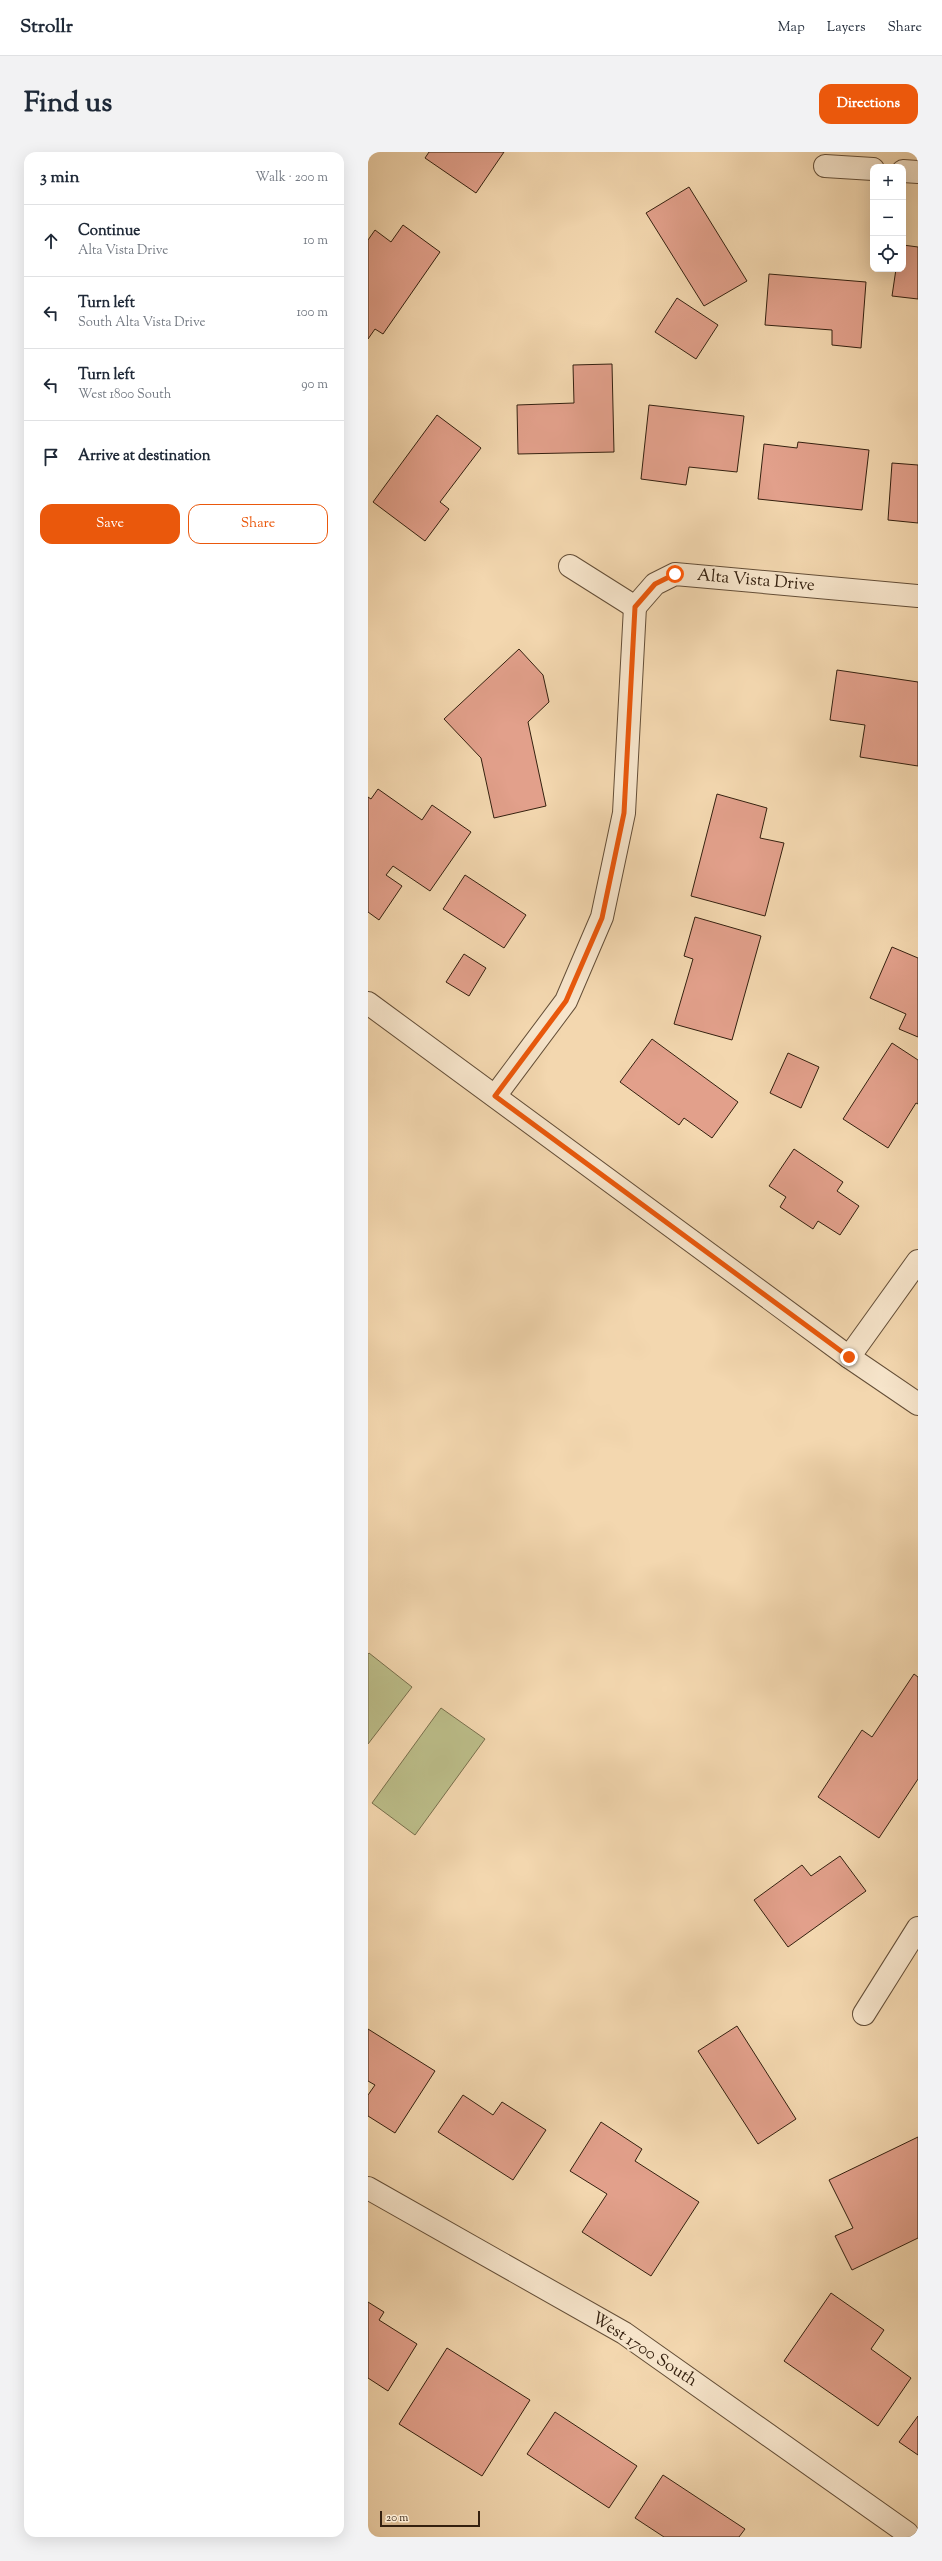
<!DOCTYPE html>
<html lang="en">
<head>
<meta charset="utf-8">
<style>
	body { margin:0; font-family:"Sorts Mill Goudy",serif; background:#f2f2f3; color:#1f2937 }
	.controls { position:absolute; right:12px; top:12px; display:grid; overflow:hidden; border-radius:8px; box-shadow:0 4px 16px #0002 }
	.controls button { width:36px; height:36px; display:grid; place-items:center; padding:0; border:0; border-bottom:1px solid #e0e1e3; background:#fff; color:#1f2937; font:20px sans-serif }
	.scale { position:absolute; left:12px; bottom:10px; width:100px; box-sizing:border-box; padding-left:4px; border:2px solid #34200f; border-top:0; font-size:11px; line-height:14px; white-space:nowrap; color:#34200f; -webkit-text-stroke:3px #f7e5cb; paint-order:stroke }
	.stop { position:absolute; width:12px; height:12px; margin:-9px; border:3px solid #ea580c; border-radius:50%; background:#fff }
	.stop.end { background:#ea580c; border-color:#fff; box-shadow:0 1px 4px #0008 }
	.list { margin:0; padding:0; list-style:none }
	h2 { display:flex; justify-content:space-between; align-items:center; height:52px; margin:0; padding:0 16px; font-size:17px }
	h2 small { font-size:13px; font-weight:400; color:#747a83 }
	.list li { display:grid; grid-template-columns:26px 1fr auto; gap:12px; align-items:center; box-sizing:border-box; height:72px; padding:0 16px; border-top:1px solid #e0e1e3 }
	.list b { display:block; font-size:15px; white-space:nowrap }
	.list p { margin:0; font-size:13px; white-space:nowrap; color:#747a83 }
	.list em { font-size:13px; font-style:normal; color:#747a83 }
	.actions { display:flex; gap:8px; padding:12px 16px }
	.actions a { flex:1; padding:9px 0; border:1px solid #ea580c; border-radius:12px; text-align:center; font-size:14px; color:#ea580c }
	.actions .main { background:#ea580c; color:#fff }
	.icon { flex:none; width:22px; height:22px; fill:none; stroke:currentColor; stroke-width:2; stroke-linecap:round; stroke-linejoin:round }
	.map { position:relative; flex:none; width:550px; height:2385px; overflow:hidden; border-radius:12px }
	header { display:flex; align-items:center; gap:24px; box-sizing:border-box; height:56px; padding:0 20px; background:#fff; border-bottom:1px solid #e0e1e3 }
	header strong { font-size:19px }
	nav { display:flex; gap:22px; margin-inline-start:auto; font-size:14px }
	.intro { display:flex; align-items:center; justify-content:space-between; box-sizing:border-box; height:96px; padding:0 24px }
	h1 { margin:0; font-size:28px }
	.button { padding:10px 18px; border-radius:12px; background:#ea580c; color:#fff; font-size:14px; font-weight:700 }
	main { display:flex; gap:24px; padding:0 24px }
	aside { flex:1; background:#fff; border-radius:12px; box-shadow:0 4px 16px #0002 }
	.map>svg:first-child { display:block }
	.green { fill:#bcbe8a; stroke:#786f4c }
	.building { fill:#e2a08b; stroke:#34200f }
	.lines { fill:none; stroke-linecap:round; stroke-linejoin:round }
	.street-casing { stroke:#644e37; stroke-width:24 }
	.street { stroke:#f7e5cb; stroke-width:22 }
	.route { stroke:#ea580c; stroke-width:5 }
	.labels { text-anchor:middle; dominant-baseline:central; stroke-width:4; stroke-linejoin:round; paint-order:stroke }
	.street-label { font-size:17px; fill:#34200f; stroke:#f7e5cb }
</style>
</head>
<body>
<header>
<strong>Strollr</strong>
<nav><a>Map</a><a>Layers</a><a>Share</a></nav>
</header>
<div class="intro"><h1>Find us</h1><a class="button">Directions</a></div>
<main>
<aside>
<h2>3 min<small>Walk · 200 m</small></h2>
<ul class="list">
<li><svg class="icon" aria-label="ahead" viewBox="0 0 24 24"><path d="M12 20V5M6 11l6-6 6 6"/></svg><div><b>Continue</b><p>Alta Vista Drive</p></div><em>10 m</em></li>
<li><svg class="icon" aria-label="left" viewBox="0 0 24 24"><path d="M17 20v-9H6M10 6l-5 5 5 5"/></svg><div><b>Turn left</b><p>South Alta Vista Drive</p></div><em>100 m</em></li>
<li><svg class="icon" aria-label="left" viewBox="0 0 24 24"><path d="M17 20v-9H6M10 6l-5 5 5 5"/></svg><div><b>Turn left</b><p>West 1800 South</p></div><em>90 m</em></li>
<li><svg class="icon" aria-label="arrive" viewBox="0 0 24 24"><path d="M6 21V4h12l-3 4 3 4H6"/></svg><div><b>Arrive at destination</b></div></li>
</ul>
<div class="actions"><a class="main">Save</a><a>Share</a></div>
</aside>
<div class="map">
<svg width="550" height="2385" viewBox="0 0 550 2385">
	<rect width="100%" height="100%" fill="#f3d7af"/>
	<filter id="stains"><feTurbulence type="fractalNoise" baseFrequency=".005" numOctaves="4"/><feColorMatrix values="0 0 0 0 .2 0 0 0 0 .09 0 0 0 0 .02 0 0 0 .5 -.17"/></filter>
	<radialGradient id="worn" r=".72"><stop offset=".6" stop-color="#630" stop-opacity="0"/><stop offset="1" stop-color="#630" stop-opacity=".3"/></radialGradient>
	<g class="green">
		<path d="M1,1501L44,1535L0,1592V1502Z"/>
		<path d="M73,1556L117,1587L47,1683L4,1651Z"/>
	</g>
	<g class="building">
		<path d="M61,0H136L108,41L57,6Z"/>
		<path d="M321,35L379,129L336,154L278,61Z"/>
		<path d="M35,73L72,100L15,182L7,177L0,187V88L7,78L23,90Z"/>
		<path d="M535,93L550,95V147L524,144L528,117H535Z"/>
		<path d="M401,122L498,130L493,196L464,193V178L397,173Z"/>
		<path d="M309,146L350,173L328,207L287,180Z"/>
		<path d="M244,212L246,300L150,302L149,253L206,251L205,213Z"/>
		<path d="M281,253L376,264L369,320L321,315L318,333L273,327Z"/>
		<path d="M69,263L113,296L72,350L81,357L57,389L5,350Z"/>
		<path d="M430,290L501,298L494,358L390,347L396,292L429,296Z"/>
		<path d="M524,311L550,313V371L520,368Z"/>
		<path d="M151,497L175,523L181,550L160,570L178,654L126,666L113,606L76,567Z"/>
		<path d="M469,518L550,530V614L492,605L497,573L462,568Z"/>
		<path d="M10,637L54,668L64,653L103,680L62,739L25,714L18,723L34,734L11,768L0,760V645L3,647Z"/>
		<path d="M349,642L399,656L392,686L416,691L397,764L323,744Z"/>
		<path d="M97,723L158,763L136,796L75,757Z"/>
		<path d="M327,765L393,784L364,888L306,872L325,807L316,804Z"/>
		<path d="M524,795L550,806V885L531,877L538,862L502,846Z"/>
		<path d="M96,802L118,816L101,844L78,830Z"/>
		<path d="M284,887L370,950L344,986L316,966L311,973L252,930Z"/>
		<path d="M524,891L550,908V952L548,951L520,996L475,967Z"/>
		<path d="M420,901L451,915L433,956L402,941Z"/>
		<path d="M426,997L475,1030L469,1039L491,1054L472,1083L450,1069L445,1077L412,1055L418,1045L401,1034Z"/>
		<path d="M546,1522L550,1525V1627L511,1686L450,1645L494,1578L504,1585Z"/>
		<path d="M472,1704L498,1739L420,1795L386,1748L434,1713L443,1724Z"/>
		<path d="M369,1874L428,1967L390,1992L330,1899Z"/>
		<path d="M0,1877L67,1919L27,1981L0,1964V1943L7,1933L0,1929Z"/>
		<path d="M95,1943L125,1963L134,1950L178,1978L145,2028L70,1980Z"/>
		<path d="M233,1970L274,1997L267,2009L331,2050L283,2124L214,2080L239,2042L202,2019Z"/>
		<path d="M550,1985V2086L484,2118L467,2084L485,2076L461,2028Z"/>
		<path d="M463,2141L516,2178L503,2197L543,2226L510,2274L416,2209Z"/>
		<path d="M0,2150L16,2160L11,2168L49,2192L20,2239L0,2226Z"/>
		<path d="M79,2196L162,2248L114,2324L31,2272Z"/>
		<path d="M187,2260L269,2314L241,2356L159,2302Z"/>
		<path d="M550,2264V2303L531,2290Z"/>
		<path d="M295,2323L377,2377L371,2385H296L267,2366Z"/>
	</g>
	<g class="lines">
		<defs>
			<g id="street">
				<path d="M457,14L505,17"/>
				<path d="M535,19L550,20"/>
				<path d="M202,414L267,455L287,432L307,422L550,444"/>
				<path d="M0,851L481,1205L550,1252"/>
				<path d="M127,944L198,849L234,765L256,661L267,455"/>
				<path d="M481,1205L550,1109"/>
				<path d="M496,1862L550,1776"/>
				<path d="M0,2036L256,2181L539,2381L538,2385"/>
			</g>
		</defs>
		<use href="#street" class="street-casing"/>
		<use href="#street" class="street"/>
	</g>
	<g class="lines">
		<path class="route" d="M307,422L287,432L267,455L256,661L234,766L198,849L127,944L481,1205"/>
	</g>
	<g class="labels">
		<g class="street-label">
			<text transform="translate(388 429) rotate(5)">Alta Vista Drive</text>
			<text transform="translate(276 2198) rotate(33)">West 1700 South</text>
		</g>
	</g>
	<rect width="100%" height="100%" filter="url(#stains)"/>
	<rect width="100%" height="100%" fill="url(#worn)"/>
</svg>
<div class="controls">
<button>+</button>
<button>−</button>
<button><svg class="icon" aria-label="locate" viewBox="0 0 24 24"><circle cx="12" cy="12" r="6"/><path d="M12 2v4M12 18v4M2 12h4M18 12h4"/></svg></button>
</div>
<div class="scale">20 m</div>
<div class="stop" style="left:307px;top:422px"></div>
<div class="stop end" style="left:481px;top:1205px"></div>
</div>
</main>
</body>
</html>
